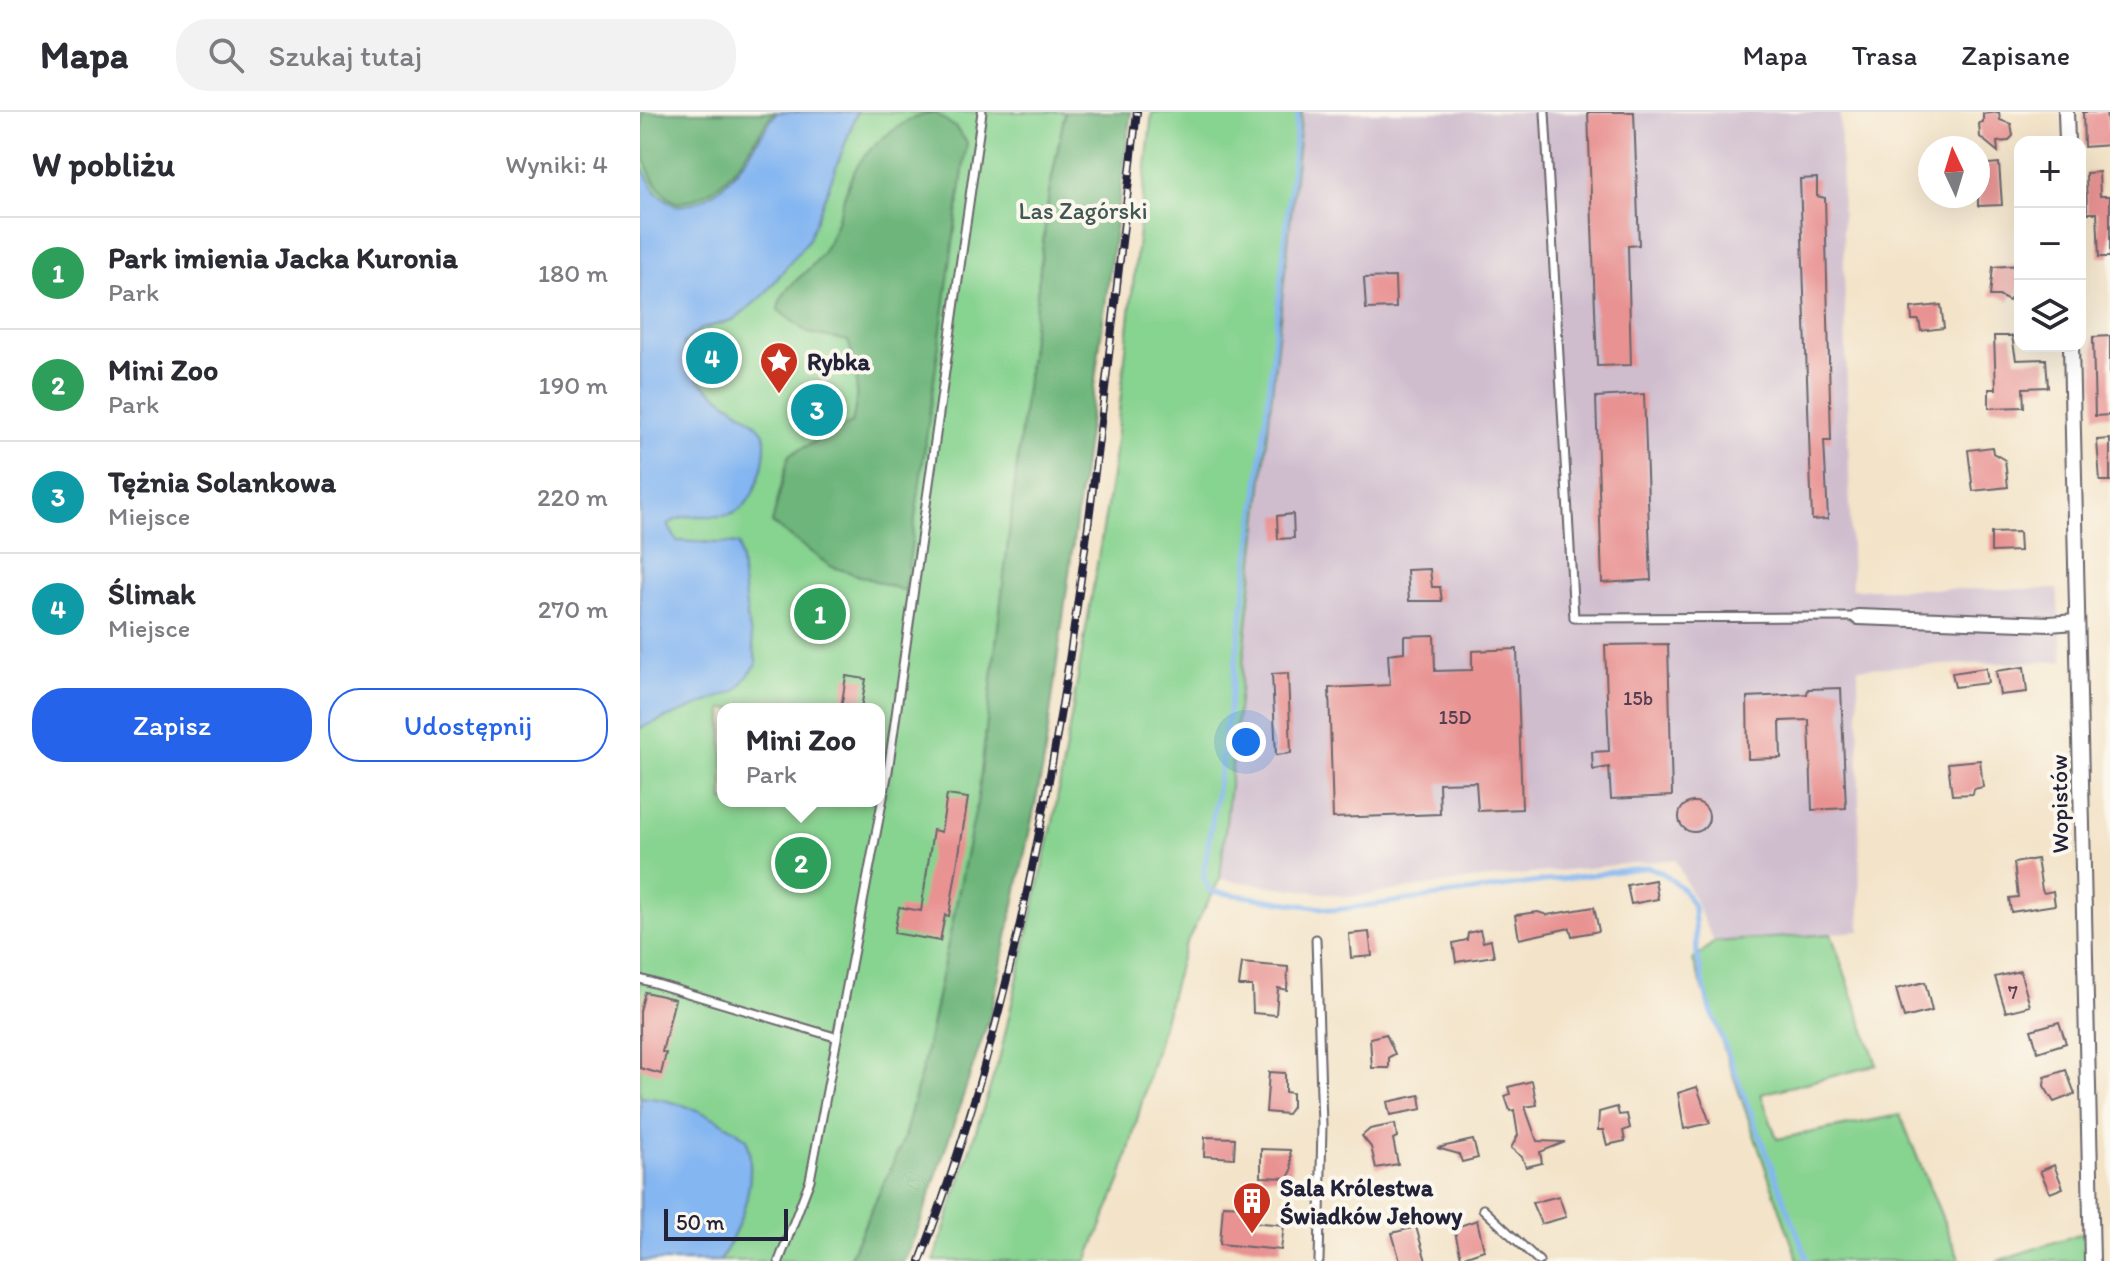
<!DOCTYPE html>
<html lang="pl">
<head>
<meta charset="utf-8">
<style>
	body { margin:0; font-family:Itim,sans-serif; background:#f2f2f3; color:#2b2b33 }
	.controls { position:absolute; right:24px; top:24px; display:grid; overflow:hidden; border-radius:16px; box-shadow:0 8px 32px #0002 }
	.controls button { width:72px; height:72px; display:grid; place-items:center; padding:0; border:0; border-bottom:2px solid #e1e1e2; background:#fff; color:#2b2b33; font:40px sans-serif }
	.compass { position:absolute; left:1278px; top:24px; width:72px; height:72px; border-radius:50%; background:#fff; box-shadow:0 8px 32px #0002; rotate:356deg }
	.scale { position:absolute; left:24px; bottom:20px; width:124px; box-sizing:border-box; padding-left:8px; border:4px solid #22223b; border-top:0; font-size:22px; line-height:28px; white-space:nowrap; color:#22223b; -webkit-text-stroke:6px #fbf7ec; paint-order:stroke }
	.you { position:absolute; left:606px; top:630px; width:28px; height:28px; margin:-20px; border:6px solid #fff; border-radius:50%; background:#1a73e8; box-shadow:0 0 0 12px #1a73e833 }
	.badge { display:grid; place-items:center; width:52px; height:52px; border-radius:50%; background:#2563eb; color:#fff; font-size:26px; font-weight:700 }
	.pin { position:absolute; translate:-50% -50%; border:4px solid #fff; box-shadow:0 2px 8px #0006 }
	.popup { position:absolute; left:77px; top:591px; width:168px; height:104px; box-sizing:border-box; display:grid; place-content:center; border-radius:16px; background:#fff; filter:drop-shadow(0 2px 6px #0005); font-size:26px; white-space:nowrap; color:#7c7c81 }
	.popup b { font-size:30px; color:#2b2b33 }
	.popup::after { content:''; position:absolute; left:50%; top:100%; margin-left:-16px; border:16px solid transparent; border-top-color:#fff }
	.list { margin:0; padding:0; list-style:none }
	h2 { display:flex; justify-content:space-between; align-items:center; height:104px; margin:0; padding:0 32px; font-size:34px }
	h2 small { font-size:26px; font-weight:400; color:#7c7c81 }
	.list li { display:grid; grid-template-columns:52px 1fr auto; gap:24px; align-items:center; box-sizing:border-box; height:112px; padding:0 32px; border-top:2px solid #e1e1e2 }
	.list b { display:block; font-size:30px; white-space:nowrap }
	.list p { margin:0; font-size:26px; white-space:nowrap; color:#7c7c81 }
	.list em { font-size:26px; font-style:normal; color:#7c7c81 }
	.actions { display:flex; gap:16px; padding:24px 32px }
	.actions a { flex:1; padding:18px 0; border:2px solid #2563eb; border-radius:32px; text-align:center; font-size:28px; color:#2563eb }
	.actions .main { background:#2563eb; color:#fff }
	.icon { flex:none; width:44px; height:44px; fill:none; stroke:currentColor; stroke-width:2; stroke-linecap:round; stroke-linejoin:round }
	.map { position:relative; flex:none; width:1470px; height:1149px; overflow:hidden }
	header { display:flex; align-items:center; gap:48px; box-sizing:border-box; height:112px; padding:0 40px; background:#fff; border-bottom:2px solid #e1e1e2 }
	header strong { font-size:38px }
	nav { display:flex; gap:44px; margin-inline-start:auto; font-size:28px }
	.search { width:560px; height:72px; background:#f2f2f3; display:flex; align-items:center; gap:20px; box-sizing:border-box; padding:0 28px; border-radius:32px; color:#7c7c81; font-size:30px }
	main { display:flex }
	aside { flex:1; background:#fff }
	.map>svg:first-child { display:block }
	.industrial { fill:#cfbdce }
	.green { fill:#87d390; stroke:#547a66; stroke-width:2; fill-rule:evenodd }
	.forest { fill:#6db57a; stroke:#486c5a; stroke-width:2 }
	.water { fill:#84b6f1; stroke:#536c96; stroke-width:2 }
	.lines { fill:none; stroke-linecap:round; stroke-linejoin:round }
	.stream { stroke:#84b6f1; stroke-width:5 }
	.building { fill:#e89292 }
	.service-casing { stroke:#6b666c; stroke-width:11 }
	.minor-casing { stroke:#6b666c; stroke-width:18 }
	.service { stroke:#fff; stroke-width:7 }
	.minor { stroke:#fff; stroke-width:14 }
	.rail-casing { stroke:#22223b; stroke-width:8 }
	.rail { stroke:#fbf7ec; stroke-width:5; stroke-dasharray:15; stroke-linecap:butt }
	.labels { text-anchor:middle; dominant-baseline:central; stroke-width:8; stroke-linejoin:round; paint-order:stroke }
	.number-label { font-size:20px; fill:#543e51 }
	.park-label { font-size:24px; fill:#405754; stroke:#fbf7ec }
	.poi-label { font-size:24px; font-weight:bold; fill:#22223b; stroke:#fbf7ec; text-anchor:start }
	.street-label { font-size:24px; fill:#22223b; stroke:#fbf7ec }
</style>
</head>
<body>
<header>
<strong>Mapa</strong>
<div class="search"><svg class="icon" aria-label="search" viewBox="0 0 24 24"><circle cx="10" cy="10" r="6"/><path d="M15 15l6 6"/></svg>Szukaj tutaj</div>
<nav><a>Mapa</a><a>Trasa</a><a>Zapisane</a></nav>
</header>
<main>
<aside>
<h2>W pobliżu<small>Wyniki: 4</small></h2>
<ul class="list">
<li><span class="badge" style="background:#2e9e5b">1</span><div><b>Park imienia Jacka Kuronia</b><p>Park</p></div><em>180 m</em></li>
<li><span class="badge" style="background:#2e9e5b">2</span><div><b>Mini Zoo</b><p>Park</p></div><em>190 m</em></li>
<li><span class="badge" style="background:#0f9aa8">3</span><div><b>Tężnia Solankowa</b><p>Miejsce</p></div><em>220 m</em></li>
<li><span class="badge" style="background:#0f9aa8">4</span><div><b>Ślimak</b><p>Miejsce</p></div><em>270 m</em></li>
</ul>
<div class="actions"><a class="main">Zapisz</a><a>Udostępnij</a></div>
</aside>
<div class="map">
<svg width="1470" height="1149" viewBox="0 0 1470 1149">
	<rect width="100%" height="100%" fill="#fbf7ec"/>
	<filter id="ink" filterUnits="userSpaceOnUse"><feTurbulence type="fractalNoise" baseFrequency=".0125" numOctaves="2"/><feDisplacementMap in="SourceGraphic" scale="16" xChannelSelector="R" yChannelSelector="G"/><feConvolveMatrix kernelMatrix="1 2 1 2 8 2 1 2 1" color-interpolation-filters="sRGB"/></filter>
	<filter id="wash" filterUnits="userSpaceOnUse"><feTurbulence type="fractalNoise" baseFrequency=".006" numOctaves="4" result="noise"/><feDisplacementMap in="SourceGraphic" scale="32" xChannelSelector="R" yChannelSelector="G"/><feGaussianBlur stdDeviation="1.8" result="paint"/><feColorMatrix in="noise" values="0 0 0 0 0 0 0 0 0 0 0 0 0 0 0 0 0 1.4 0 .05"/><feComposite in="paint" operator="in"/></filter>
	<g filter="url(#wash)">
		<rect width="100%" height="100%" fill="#f3e3c8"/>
		<path class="industrial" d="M662,0H1200L1212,477H1417L1423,549L1218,556L1220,819L1074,830L1035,747L820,769L711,785L580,767Z"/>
		<g class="green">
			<path d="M0,0H425L409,81L338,686L282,958L263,1029L208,1149H0ZM83,597H239V689H83Z"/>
			<path d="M512,0H662L580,767L544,835L481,1067L447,1149H294L360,944L414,705L472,364Z"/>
			<path d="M1191,822L1237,953L1121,982L1137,1027L1260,1003L1320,1149H1158L1053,848L1074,830Z"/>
			<path d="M1457,1116L1458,1149H1357Z"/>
		</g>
		<g class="forest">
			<path d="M3,0H134C105,39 89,84 36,91C4,69 0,39 3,0Z"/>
			<path d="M425,0H491L403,655L351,901L279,1115L264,1149H208L263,1029L282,958L338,686L409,81Z"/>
			<path d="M295,1L315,15L327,30L265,479L190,454L132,411L149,343L212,311C219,281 218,258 208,229L168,221L138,198C141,173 169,163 182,141C212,94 194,60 251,20C266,9 276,3 295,1Z"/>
		</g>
		<g class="water">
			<path d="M137,0H217L169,127L124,183L93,208L61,217L44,231C47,281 98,287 124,321C129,344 116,396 89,403C66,408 48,397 28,413L37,429L99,432L107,505L117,552L96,579L0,616V52L16,80L35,94C88,91 109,38 137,0Z"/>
			<path d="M0,985C37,987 79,1004 107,1027C117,1070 102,1113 80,1149H0Z"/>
		</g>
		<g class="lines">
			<path class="stream" d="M658,0C632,256 606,511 563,764L570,779L695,798L1008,755L1021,760L1043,777L1054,796L1057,843L1068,890L1168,1149"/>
		</g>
		<g id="blocks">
			<g class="building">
				<path d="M948,0H994L999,133L988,134L991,253L957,254Z"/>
				<path d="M1359,0L1360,8L1371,12L1373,24L1368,29L1357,30L1358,40L1340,25L1339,11L1343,10V2Z"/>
				<path d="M1443,0H1466L1470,33L1444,35Z"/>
				<path d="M1359,51L1362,93L1338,94V53Z"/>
				<path d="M1459,60L1460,84H1470V145H1459L1457,101H1447L1446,61Z"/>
				<path d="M1177,66V84L1185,86L1191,329H1184L1188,407L1172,408L1160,67Z"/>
				<path d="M1380,153V182L1373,183L1369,189L1359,184H1350L1353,155Z"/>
				<path d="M755,165L756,196L726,197L724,166Z"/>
				<path d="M1301,193L1304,216L1281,219L1279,208H1272L1271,196Z"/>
				<path d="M1354,224H1372L1376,248L1406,247L1408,275L1383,276L1384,295L1349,296V277H1356Z"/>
				<path d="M1470,224V303L1455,304L1453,225Z"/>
				<path d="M1004,282L1011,468L962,471L956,285Z"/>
				<path d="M1470,327V369H1460L1457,328Z"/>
				<path d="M1352,335L1353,341L1365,348L1368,375L1333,379L1328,338Z"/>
				<path d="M653,402L654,426L638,427L637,404Z"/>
				<path d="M1379,420L1380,439L1351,440V421Z"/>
				<path d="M790,457L792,475H800L802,489H769L767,458Z"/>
				<path d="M794,523L795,559L832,558V539L877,537L882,697L838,699L836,670L799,671L800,702L693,706L689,576L750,573L748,542L764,540V524Z"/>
				<path d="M1028,532L1032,684L971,687L969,655L953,658L952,640L969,639L965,533Z"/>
				<path d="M1384,555L1387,580L1360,583L1356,559Z"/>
				<path d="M1346,556L1348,571L1315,575L1312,561Z"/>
				<path d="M648,561L651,641L636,643L632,562Z"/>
				<path d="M206,564L226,567L221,597H201Z"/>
				<path d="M1201,576L1206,696L1172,698L1169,608L1140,609L1141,646L1108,647L1107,585L1167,582L1168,577Z"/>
				<path d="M1340,648L1343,675L1334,677L1333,682L1312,683L1308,651Z"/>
				<path d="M307,683L328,686L309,804L305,803L300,829L254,821L259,795L281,799L293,718L301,720Z"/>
				<circle cx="1054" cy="705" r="15"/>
				<path d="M1397,747L1402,778L1404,781L1413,779L1415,793L1371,800L1369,786L1378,785L1374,751Z"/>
				<path d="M1015,768L1018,787L991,792L987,773Z"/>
				<path d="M954,795L959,819L932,824L930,816L879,827L875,803L898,800L907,803Z"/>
				<path d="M840,818L843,830L851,828L854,844L816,850L813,831L827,828L828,821Z"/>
				<path d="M729,820L732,844L711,846L709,822Z"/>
				<path d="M602,851L648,855L647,878L638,876L636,903L613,901L612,874H599Z"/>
				<path d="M1380,859L1390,894L1366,900L1355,865Z"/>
				<path d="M1285,870L1292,899L1264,906L1256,877Z"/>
				<path d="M5,880L35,887L22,940L26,941L21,962L0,956V899Z"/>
				<path d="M1419,910L1426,931L1398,940L1391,918Z"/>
				<path d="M746,922L755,942L749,945V956H732L730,926Z"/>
				<path d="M1426,958L1435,982L1414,990L1404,974L1405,965Z"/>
				<path d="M629,960L645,961V980L652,981V995L647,1002L626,1000Z"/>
				<path d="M892,969L897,993L885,995L897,1029L925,1030L900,1040L902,1051L886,1055L882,1045L871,1036L878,1023L874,998L870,999L865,984L870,982L868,975Z"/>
				<path d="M1057,975L1070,1011L1044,1017L1038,981Z"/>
				<path d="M780,983L782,997L750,1003L747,990Z"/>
				<path d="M977,995L979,1003L987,1002L990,1016L983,1019L985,1029L967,1033L963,1018H958L959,1000Z"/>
				<path d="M755,1012L757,1025L753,1027L758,1052L736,1056L731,1035L722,1024L730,1017Z"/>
				<path d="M565,1025L595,1026L594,1046L564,1044Z"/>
				<path d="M833,1028L838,1046L822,1050L819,1042L797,1036Z"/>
				<path d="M621,1037L650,1038L652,1058L648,1066L621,1065Z"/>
				<path d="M1414,1053L1423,1076L1410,1081L1400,1059Z"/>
				<path d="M919,1084L926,1105L901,1112L892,1091Z"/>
				<path d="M583,1093L608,1094V1098L614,1099L613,1110L644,1113L641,1138L580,1132Z"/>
				<path d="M837,1108L844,1138L821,1146L814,1116Z"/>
				<path d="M776,1115L786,1149H760L752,1121Z"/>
			</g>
		</g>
	</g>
	<g filter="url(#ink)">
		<use href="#blocks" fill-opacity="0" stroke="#6b666c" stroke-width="2"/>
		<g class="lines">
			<defs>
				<g id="service">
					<path d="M905,0L934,506L1217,505"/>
					<path d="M676,827L682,1013L679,1149"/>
					<path d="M0,867L195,925"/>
					<path d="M843,1097L899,1149"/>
					<path d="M139,1149L170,1068L248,659L342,0"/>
				</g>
				<g id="minor">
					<path d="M1426,0L1427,30"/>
					<path d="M1431,234L1452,1149"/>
					<path d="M1218,505L1409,512L1436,510"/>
				</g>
			</defs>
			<use href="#service" class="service-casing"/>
			<use href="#minor" class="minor-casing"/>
			<use href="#service" class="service"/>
			<use href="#minor" class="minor"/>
			<defs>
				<path id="rail" d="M280,1149C420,783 451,386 497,0"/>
			</defs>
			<use href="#rail" class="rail-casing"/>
			<use href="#rail" class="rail"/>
		</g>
	</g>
	<defs>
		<symbol id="sight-pin" viewBox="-11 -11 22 30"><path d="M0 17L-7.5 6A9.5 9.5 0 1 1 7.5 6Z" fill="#c8321e" stroke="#fbf7ec"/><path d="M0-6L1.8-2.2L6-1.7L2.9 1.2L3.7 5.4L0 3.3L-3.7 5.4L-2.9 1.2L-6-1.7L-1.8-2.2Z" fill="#fff"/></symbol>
		<symbol id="building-pin" viewBox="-11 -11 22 30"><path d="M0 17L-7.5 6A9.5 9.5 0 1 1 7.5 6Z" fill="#c8321e" stroke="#fbf7ec"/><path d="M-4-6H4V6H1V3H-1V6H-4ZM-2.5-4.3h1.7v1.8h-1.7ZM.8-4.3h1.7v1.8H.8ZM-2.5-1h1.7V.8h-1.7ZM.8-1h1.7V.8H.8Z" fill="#fff"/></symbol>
	</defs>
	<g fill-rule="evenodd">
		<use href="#sight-pin" x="117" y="227" width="44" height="60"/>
		<use href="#building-pin" x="590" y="1067" width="44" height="60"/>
	</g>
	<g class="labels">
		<g class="number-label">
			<text x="998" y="586">15b</text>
			<text x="815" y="605">15D</text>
			<text x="1373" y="880">7</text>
		</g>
		<g class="park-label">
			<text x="443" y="98">Las Zagórski</text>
		</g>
		<g class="poi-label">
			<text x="167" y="249">Rybka</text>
			<text x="640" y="1075">Sala Królestwa<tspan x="640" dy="28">Świadków Jehowy</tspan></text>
		</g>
		<g class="street-label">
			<text transform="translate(1419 692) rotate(-91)">Wopistów</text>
		</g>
	</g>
</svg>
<div class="controls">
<button>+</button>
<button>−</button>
<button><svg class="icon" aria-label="layers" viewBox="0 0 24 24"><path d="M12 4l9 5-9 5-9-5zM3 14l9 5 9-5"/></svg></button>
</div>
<svg class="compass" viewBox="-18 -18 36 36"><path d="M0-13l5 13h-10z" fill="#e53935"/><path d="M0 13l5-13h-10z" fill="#7c7c81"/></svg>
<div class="scale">50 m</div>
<div class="you"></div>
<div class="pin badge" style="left:180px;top:502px;background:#2e9e5b">1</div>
<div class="pin badge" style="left:161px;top:751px;background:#2e9e5b">2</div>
<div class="popup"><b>Mini Zoo</b>Park</div>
<div class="pin badge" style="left:177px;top:298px;background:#0f9aa8">3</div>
<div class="pin badge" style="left:72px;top:246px;background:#0f9aa8">4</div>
</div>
</main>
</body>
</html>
